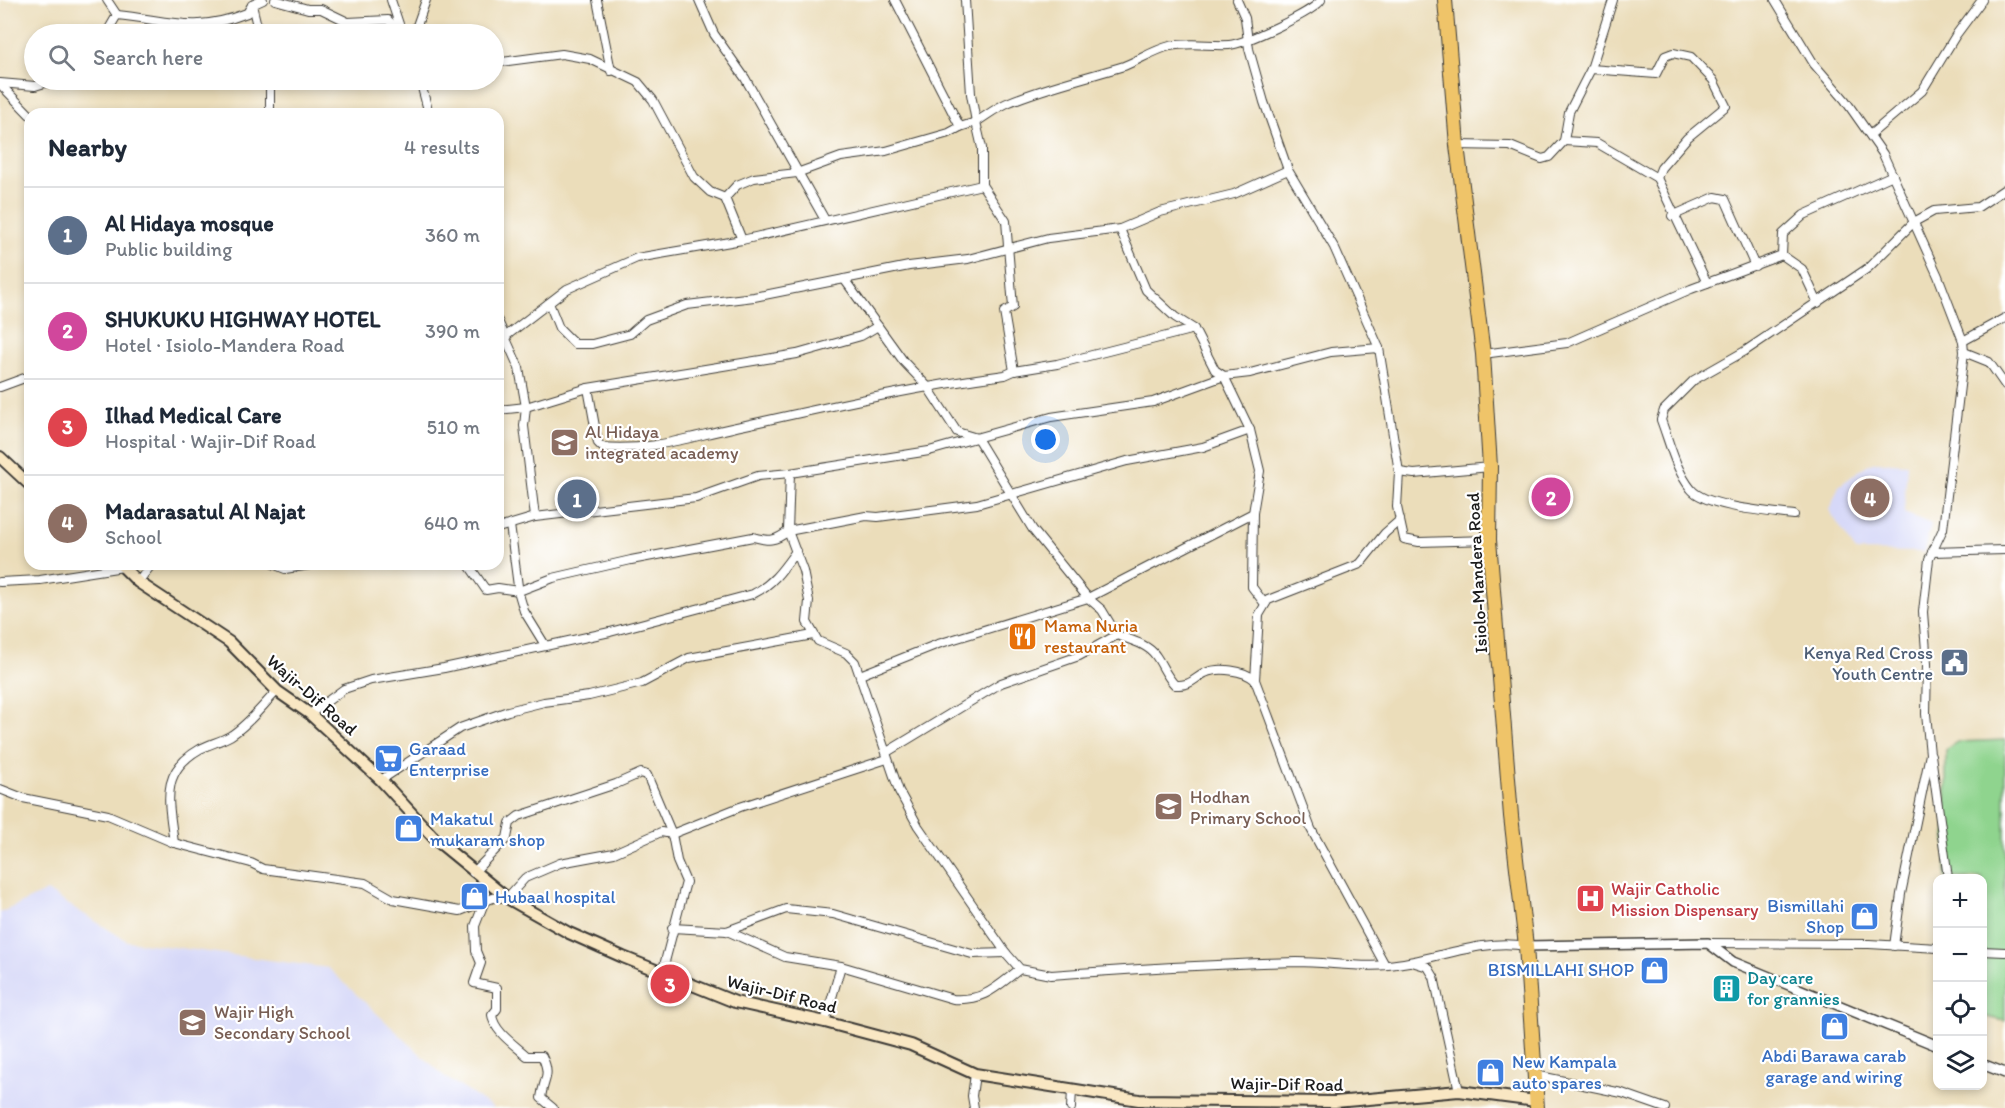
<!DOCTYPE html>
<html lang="en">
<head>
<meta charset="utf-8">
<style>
	body { margin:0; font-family:Itim,sans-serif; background:#f6f6f7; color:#1f2937 }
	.controls { position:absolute; right:18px; bottom:18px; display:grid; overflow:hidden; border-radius:12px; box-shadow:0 3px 9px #0003 }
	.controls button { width:54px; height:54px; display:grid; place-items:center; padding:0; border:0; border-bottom:2px solid #e0e1e3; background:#fff; color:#1f2937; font:30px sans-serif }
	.you { position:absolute; left:1046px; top:440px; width:21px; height:21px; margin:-15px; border:4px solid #fff; border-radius:50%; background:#1a73e8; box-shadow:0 0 0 9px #1a73e833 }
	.badge { display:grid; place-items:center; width:39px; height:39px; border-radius:50%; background:#d1495b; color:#fff; font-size:20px; font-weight:700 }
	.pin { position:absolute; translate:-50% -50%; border:3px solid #fff; box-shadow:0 2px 6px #0006 }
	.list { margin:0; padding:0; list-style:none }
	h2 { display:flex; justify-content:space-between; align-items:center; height:78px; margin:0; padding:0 24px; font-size:26px }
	h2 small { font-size:20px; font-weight:400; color:#747a83 }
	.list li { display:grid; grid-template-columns:39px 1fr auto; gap:18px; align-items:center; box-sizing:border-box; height:96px; padding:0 24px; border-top:2px solid #e0e1e3 }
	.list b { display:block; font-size:22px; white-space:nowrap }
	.list p { margin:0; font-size:20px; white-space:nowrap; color:#747a83 }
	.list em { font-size:20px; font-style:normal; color:#747a83 }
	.icon { flex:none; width:33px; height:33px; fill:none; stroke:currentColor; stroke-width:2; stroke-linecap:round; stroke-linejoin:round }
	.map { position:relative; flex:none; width:2005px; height:1108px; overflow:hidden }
	.search { position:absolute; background:#fff; box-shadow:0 3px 9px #0003; left:24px; top:24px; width:480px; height:66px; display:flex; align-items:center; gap:15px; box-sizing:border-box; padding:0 21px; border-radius:33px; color:#747a83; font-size:22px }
	.panel { position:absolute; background:#fff; box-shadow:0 3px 9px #0003; left:24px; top:108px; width:480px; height:462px; border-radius:18px }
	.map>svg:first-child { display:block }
	.built { fill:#d6d8f8 }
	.green { fill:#8fd48e; stroke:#567855; stroke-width:1.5 }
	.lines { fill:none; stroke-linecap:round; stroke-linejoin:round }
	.minor-casing { stroke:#3b3934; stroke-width:10 }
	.tertiary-casing { stroke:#3b3934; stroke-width:12 }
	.secondary-casing { stroke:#3b3934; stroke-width:14 }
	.trunk-casing { stroke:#3b3934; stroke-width:16 }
	.minor { stroke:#fff; stroke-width:8 }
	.tertiary { stroke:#fff; stroke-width:9 }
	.secondary { stroke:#f9e7c3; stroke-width:10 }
	.trunk { stroke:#efc469; stroke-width:14 }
	.labels { text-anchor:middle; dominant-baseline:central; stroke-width:4.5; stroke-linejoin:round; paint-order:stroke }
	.education-label { font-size:18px; fill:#785e54; stroke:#fff; text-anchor:start }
	.street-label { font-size:18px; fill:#1c1c1c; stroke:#fff }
	.food-label { font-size:18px; fill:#c56008; stroke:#fff; text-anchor:start }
	.service-label { font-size:18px; fill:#4e5e75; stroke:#fff; text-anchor:end }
	.shop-label { font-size:18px; fill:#366cbe; stroke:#fff; text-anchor:start }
	.health-label { font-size:18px; fill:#be3a42; stroke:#fff; text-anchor:start }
	.culture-label { font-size:18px; fill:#0d838f; stroke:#fff; text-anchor:start }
</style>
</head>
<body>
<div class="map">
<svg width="2005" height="1108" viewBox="0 0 2005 1108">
	<rect width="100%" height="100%" fill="#fff"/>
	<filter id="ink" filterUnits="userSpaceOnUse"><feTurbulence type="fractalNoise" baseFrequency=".0167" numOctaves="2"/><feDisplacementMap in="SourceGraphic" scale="12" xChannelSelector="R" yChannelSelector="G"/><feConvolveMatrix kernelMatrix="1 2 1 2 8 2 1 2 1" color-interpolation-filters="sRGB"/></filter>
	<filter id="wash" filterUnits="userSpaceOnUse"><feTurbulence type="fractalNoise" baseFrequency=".008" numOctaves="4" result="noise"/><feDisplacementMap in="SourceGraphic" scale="24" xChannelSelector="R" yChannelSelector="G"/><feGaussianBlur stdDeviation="1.35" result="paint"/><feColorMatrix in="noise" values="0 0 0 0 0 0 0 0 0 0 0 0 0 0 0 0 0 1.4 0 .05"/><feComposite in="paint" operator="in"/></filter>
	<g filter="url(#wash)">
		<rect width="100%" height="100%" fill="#ebddba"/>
		<g class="built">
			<path d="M1876,462L1907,464L1904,513L1931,524L1924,552L1856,551L1829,510L1839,486L1867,465Z"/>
			<path d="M47,891L127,941L328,968L445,1077L494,1108H0V913Z"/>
		</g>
		<path class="green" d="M2005,740V1021L1983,1016L1982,878H1946V750L1957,742Z"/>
	</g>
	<g filter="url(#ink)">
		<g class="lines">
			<defs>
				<g id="minor">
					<path d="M107,0L117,15"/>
					<path d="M275,0L308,9H321L348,22L388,20L402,34"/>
					<path d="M391,0L402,33"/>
					<path d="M597,0L611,71"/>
					<path d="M699,0L714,34L745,78L825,220"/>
					<path d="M895,0L960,127L976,122L982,148V185L1006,221L1013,307L1004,312L1014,371"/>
					<path d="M965,0L971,94L976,122C986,116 996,108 1007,103C1045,87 1085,78 1124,66C1139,60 1154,50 1170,46C1189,42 1210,46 1229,45C1244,44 1314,12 1321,0"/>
					<path d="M1237,0L1245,18L1249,49L1264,102L1288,170L1334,247L1379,348L1399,472"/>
					<path d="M1775,0L1814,64L1845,100L1883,154L1938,276L1963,341L1964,352L1943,529L1929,559L1923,612L1927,664L1926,714L1930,754L1901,894L1894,946"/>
					<path d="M252,5L259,34"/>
					<path d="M117,15C168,20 194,34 247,13L252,5L263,0"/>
					<path d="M106,34L117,15"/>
					<path d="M414,34L426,0"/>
					<path d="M494,63L562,54L590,59L638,82L653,100L694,177L710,192L725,198"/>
					<path d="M1591,69L1656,74L1665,56L1673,53L1691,57L1713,80L1726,106L1687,138L1661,168L1657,178"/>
					<path d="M420,80L429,114"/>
					<path d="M0,83L35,86L55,80"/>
					<path d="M0,84L30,115"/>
					<path d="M270,114V80"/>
					<path d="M1870,135L1922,91L1956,35L1982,0"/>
					<path d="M1564,141L1597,143L1657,178L1707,283"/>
					<path d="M1457,145L1510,146L1542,159L1549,157L1564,141L1569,112L1591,69L1613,0"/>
					<path d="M1672,216L1715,197L1725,199L1755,266"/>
					<path d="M1120,229L1160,212L1234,194L1288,170"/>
					<path d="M742,240L725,198L737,185L754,178L797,173L841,157L886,151L949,133L960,127"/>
					<path d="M1782,255L1802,269L1818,303"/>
					<path d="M844,279L904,362L927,386L957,432L977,438L1033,530L1088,598L1253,513L1260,471L1250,430"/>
					<path d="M498,321L519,368L526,407L524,426L535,517"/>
					<path d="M506,336L567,289L637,258L742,240L982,185"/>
					<path d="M1963,341L2005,318"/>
					<path d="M1964,352L1989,362L2005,385"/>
					<path d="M1483,354L1567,343L1691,289L1782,255L1783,234L1804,215L1893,175"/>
					<path d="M0,387L30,376"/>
					<path d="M588,388L598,443L602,447C651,451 686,438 732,428C823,408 913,387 1005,375L1014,371L1057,364L1194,329"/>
					<path d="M498,410L526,407L588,388L797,354L861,336L878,326"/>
					<path d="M790,473L788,531L803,571L809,601L807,622L818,641L846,653L855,662L899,791L918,826L1006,953L1020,969L1051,975C1132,969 1215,964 1297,962C1327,962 1358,968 1388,965C1435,961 1478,938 1526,946"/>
					<path d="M1253,513L1252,587L1265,604"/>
					<path d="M1794,515C1771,512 1705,507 1691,489C1676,471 1669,441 1661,420L1664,410L1694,380L1745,351L1868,268L1914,222L1934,211L1978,207L2005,189"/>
					<path d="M510,525L519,594L524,611L545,645"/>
					<path d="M498,528L535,517L696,498L758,476L790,473L929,451L1051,417L1153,402L1224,376L1250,373L1331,352L1379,348"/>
					<path d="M1489,540L1419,542L1404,539L1397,507L1399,472L1414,474L1490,467"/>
					<path d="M1932,552L2005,550"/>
					<path d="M273,564L285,569L316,564"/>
					<path d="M468,564L486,590L498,588L519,591L553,578L631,560L753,537C768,541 775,542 788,531L866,516L878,517L977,504L1127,461L1203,447L1250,430L1224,376L1215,370L1194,329L1175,317L1146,290L1120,229L1048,238L968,259L909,266L754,297L687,305L646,320L630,334L592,344H575L559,328L549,303"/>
					<path d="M0,582L40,580L123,567"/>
					<path d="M138,582L152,564"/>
					<path d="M860,675L938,644L1088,598L1102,610L1117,635C1130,640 1148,644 1156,656C1163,666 1166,676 1175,685C1193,685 1191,680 1205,673C1219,667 1244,670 1255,680L1311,829L1385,965"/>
					<path d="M1255,680L1259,615L1268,600L1360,564L1385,533L1400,520"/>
					<path d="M310,714L344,689L371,680L444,668L610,632L753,594C773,584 783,569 796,551"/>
					<path d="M887,752L1001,683L1079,656L1117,635"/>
					<path d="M1931,755L1948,878"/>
					<path d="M381,780L460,728L508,711L544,702L589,696L642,683L689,658L813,635"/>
					<path d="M0,789L23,798L108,815L174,843L251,863L263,869L365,883L393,899L460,911L493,898H507L525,878L560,863L614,853L661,832L672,834L740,807L887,759"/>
					<path d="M174,843C169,802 159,772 200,749C210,744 221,741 230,736C248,725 263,705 277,691"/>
					<path d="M473,873L507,838L510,823L519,816L616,784L641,773L647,775L672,834L677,861L686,882L662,973"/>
					<path d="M484,903L475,926L476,951L481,963L474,983L497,988V1009L492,1015C494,1032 515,1045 527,1056H542C552,1077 543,1079 541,1098L553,1108"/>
					<path d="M672,928L727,931L786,909L833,914L972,954L1006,953"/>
					<path d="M727,931L785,957L841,966L953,999C985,1001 996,987 1020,969"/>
					<path d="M1708,943L1869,944L1938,948"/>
					<path d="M1982,951L2005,952"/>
					<path d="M1412,962L1428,967L1434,977L1459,1091"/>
					<path d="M825,1022L841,966"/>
					<path d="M1535,1075L1622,1093L1665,1108"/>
					<path d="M974,1108L972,1096L975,1074"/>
					<path d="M1071,1108L1072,1090"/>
				</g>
				<g id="tertiary">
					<path d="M1526,946L1708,943L1733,962L1938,1046"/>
					<path d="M1982,1064L2005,1073"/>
				</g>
				<g id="secondary">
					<path d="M0,457L30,485"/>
					<path d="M120,564L138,582L229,642L277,691L310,714L381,780L436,840L507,898L569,933L623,957L735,1002L825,1022L911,1045L975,1074L1139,1100L1335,1102L1459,1091L1536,1101"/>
				</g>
				<path id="trunk" d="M1445,0L1457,145L1483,354L1490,467L1489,540L1511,816L1526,946L1537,1108"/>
			</defs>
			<use href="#minor" class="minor-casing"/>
			<use href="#tertiary" class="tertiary-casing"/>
			<use href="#secondary" class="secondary-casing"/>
			<use href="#trunk" class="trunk-casing"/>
			<use href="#minor" class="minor"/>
			<use href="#tertiary" class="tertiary"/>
			<use href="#secondary" class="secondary"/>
			<use href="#trunk" class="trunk"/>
		</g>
	</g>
	<defs>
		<symbol id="school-square" viewBox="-11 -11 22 22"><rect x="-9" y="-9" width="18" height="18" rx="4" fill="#8d6e63" stroke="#fff"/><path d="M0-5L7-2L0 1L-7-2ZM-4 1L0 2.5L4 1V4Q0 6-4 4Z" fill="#fff"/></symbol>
		<symbol id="restaurant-square" viewBox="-11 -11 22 22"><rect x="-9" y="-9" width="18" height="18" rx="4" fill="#e8710a" stroke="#fff"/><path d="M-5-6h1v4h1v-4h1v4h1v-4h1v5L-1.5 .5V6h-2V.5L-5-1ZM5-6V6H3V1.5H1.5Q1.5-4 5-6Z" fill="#fff"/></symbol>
		<symbol id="civic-square" viewBox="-11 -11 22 22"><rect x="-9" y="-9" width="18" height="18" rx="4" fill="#5c6f8a" stroke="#fff"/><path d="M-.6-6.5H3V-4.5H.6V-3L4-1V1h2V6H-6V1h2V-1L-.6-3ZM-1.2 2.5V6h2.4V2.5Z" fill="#fff"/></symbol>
		<symbol id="supermarket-square" viewBox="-11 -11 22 22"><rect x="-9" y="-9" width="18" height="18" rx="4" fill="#3f7fe0" stroke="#fff"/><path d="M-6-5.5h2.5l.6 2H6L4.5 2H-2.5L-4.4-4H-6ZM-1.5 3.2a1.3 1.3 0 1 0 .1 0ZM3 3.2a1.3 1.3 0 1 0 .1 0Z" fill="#fff"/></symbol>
		<symbol id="shop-square" viewBox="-11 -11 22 22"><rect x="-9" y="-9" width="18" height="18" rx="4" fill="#3f7fe0" stroke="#fff"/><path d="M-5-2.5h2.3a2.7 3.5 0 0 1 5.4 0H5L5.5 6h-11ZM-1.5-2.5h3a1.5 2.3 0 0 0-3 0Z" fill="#fff"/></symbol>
		<symbol id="hospital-square" viewBox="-11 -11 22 22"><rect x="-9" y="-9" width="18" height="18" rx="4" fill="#e0444e" stroke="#fff"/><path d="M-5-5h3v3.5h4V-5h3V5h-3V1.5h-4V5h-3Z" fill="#fff"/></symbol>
		<symbol id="building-square" viewBox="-11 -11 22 22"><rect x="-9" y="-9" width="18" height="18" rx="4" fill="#0f9aa8" stroke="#fff"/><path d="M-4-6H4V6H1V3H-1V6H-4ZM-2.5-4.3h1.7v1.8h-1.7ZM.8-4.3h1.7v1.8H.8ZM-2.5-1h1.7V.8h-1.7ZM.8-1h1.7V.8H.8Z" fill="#fff"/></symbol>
	</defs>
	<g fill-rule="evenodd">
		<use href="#school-square" x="548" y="426" width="33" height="33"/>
		<use href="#restaurant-square" x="1006" y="620" width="33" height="33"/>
		<use href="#civic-square" x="1938" y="646" width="33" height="33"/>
		<use href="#supermarket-square" x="372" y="742" width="33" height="33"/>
		<use href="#school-square" x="1152" y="790" width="33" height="33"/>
		<use href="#shop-square" x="392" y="812" width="33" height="33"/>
		<use href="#shop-square" x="458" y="880" width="33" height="33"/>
		<use href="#hospital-square" x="1574" y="882" width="33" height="33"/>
		<use href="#shop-square" x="1848" y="900" width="33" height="33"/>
		<use href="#shop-square" x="1638" y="954" width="33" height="33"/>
		<use href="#building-square" x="1710" y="972" width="33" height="33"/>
		<use href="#school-square" x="176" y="1006" width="33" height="33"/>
		<use href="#shop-square" x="1818" y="1010" width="33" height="33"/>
		<use href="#shop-square" x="1474" y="1056" width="33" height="33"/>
	</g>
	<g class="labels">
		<g class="education-label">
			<text x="585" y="432">Al Hidaya<tspan x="585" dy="21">integrated academy</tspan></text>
			<text x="1190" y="797">Hodhan<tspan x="1190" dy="21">Primary School</tspan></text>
			<text x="214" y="1012">Wajir High<tspan x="214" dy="21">Secondary School</tspan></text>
		</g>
		<g class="street-label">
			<text transform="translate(1477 573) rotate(-93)">Isiolo-Mandera Road</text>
			<text transform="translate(312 695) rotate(41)">Wajir-Dif Road</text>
			<text transform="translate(782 994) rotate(14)">Wajir-Dif Road</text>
			<text transform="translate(1287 1084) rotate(1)">Wajir-Dif Road</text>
		</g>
		<g class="food-label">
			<text x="1044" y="626">Mama Nuria<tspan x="1044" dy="21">restaurant</tspan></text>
		</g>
		<g class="service-label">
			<text x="1933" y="653">Kenya Red Cross<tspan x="1933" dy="21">Youth Centre</tspan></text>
		</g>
		<g class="shop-label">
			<text x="409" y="749">Garaad<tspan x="409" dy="21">Enterprise</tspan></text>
			<text x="430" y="819">Makatul<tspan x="430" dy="21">mukaram shop</tspan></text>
			<text x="495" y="897">Hubaal hospital</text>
			<text x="1844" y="906" text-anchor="end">Bismillahi<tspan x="1844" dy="21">Shop</tspan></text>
			<text x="1634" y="970" text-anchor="end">BISMILLAHI SHOP</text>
			<text x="1834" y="1056" text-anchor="middle">Abdi Barawa carab<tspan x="1834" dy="21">garage and wiring</tspan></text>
			<text x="1512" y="1062">New Kampala<tspan x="1512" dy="21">auto spares</tspan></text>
		</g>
		<g class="health-label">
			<text x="1611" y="889">Wajir Catholic<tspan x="1611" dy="21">Mission Dispensary</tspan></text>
		</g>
		<g class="culture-label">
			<text x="1747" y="978">Day care<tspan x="1747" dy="21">for grannies</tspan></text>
		</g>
	</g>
</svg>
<div class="controls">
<button>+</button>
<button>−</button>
<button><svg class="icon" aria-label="locate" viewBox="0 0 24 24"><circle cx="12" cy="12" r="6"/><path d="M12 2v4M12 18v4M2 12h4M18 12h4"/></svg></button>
<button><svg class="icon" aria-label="layers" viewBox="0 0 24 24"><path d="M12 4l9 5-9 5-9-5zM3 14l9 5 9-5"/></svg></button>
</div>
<div class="you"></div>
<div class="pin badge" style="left:577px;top:499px;background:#5c6f8a">1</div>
<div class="pin badge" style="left:1551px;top:497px;background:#d1479c">2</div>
<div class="pin badge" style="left:670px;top:984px;background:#e0444e">3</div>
<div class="pin badge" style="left:1870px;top:498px;background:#8d6e63">4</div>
<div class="search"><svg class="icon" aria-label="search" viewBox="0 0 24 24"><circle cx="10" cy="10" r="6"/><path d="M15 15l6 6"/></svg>Search here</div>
<section class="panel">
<h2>Nearby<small>4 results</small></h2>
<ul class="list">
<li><span class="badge" style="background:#5c6f8a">1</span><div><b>Al Hidaya mosque</b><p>Public building</p></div><em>360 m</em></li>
<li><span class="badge" style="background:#d1479c">2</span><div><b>SHUKUKU HIGHWAY HOTEL</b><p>Hotel · Isiolo-Mandera Road</p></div><em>390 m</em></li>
<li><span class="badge" style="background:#e0444e">3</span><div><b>Ilhad Medical Care</b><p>Hospital · Wajir-Dif Road</p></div><em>510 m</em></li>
<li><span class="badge" style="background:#8d6e63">4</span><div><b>Madarasatul Al Najat</b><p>School</p></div><em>640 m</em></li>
</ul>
</section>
</div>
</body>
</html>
